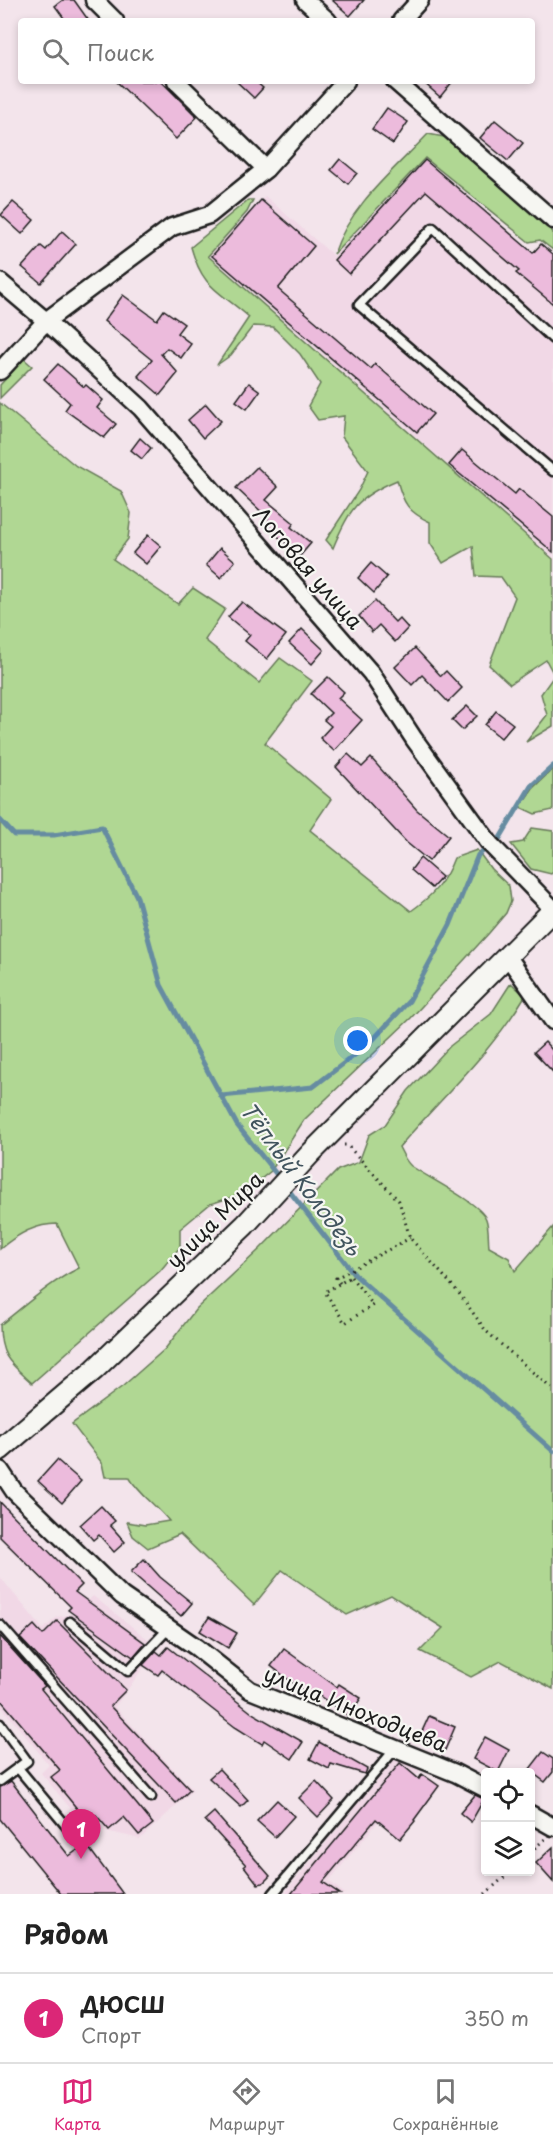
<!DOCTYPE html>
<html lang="ru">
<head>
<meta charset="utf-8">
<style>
	body { margin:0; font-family:"Playpen Sans",sans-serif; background:#f6f6f6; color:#222 }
	.controls { position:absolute; right:18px; bottom:18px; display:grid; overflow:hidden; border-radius:6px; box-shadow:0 3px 9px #0003 }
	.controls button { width:54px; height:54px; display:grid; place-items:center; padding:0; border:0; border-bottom:2px solid #e0e0e0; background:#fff; color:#222; font:30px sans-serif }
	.you { position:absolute; left:358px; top:1041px; width:21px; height:21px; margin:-15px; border:4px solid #fff; border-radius:50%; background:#1a73e8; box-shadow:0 0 0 9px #1a73e833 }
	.badge { display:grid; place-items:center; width:39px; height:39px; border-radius:50%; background:#db2777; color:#fff; font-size:20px; font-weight:700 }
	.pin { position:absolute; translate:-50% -50px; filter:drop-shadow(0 2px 3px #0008) }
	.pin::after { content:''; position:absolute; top:32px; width:21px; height:18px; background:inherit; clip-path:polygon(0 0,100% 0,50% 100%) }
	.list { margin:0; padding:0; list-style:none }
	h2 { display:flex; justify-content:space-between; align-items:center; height:78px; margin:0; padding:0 24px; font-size:26px }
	h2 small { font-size:20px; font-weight:400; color:#767676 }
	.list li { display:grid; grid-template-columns:39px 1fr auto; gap:18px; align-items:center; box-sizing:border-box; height:90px; padding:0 24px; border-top:2px solid #e0e0e0 }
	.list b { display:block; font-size:22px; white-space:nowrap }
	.list p { margin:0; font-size:20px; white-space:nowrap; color:#767676 }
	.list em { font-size:20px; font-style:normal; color:#767676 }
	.icon { flex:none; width:33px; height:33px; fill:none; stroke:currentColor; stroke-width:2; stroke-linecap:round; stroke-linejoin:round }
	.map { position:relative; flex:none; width:553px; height:1894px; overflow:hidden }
	.search { position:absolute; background:#fff; box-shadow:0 3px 9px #0003; left:18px; right:18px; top:18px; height:66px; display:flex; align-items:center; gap:15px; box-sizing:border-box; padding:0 21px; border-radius:6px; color:#767676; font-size:22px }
	.sheet { height:168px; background:#fff }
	nav { display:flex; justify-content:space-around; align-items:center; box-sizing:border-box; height:84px; border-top:2px solid #e0e0e0; background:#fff; font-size:16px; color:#767676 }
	nav a { display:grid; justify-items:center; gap:3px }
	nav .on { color:#db2777 }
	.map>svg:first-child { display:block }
	.built { fill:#f1d8e6 }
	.green { fill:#b0d793; stroke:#667a58; stroke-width:1.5 }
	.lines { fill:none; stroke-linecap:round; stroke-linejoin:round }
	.stream { stroke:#668ca1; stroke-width:5 }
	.building { fill:#ecbbdc; stroke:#1c1c1c; stroke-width:1.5 }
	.service-casing { stroke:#1c1c1c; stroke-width:13 }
	.minor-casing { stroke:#1c1c1c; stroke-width:21 }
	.tertiary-casing { stroke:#1c1c1c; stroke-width:24 }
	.path { stroke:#1c1c1c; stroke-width:3; stroke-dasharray:1.5 4.5; stroke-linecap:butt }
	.service { stroke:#f6f6f2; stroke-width:8 }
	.minor { stroke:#f6f6f2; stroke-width:16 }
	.tertiary { stroke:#f6f6f2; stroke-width:20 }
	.labels { text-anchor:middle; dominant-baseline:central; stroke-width:4.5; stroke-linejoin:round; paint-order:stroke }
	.street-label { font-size:21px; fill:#1c1c1c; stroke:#f6f6f2 }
	.water-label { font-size:22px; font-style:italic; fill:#41545e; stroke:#f6f6f2 }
</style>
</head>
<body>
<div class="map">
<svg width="553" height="1894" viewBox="0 0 553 1894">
	<rect width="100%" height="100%" fill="#f3e4eb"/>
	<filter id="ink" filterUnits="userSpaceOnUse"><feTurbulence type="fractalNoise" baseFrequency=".0167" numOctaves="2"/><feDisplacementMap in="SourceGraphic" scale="12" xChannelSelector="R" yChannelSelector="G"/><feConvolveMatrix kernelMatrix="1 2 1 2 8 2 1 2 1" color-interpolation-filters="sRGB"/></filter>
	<g filter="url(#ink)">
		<g class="built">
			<path d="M425,159L553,270V557L209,255L265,196L334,256Z"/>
			<path d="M0,1577L43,1629L57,1617L73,1614L93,1596L158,1647L115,1707L193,1790L140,1839L85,1826L41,1773L49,1765L0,1705Z"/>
			<path d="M395,1759L420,1771L329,1881L345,1894H284Z"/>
		</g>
		<g class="green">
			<path d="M428,134L444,137L553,232V250L540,240L529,242L425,158L334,254C350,205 394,170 428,134Z"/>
			<path d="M248,200H253L247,212L208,256L553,559V673L546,660L510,684L489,665L515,597L501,577L476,576L473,546L443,563L430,543V522C408,512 403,503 397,480C357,497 349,509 333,548L326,540L359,490L368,471L342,437L344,416L318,420L308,406L320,384L300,354L273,327L253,326L231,355L217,365L249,317C219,290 203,290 191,247Z"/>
			<path d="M24,359L32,366L0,398V385Z"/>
			<path d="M0,403L76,466L121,491L131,513L128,539L113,559L178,604L193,588L225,609L205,640L259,683L280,658L312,681L265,743L331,799L310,830L411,911C432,896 445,882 454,858L477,850L491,869L509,886L511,901L506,913L489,933L411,1018L304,1120L271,1171L242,1194L210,1204L180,1229V1247L160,1271L32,1383C10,1363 0,1357 0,1325C26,1305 50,1282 79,1268L57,1224C35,1224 16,1235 0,1249Z"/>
			<path d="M553,677V726L526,742L547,715L541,694Z"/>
			<path d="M553,769V810L535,814L520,807L533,788Z"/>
			<path d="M532,828L553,831V872L551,874L531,869L511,844L523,842Z"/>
			<path d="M511,983L525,996C491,1053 442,1097 399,1147C402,1153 406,1162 411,1166C427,1177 480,1203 486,1219C489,1227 488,1239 489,1247L509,1258L515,1271L553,1227V1689L501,1661L471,1677L420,1651L443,1628L391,1595L347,1615L282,1570L254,1605L180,1534L148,1548L133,1536L127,1522L145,1525L169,1521C156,1505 139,1494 129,1477H105L102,1463L72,1424L123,1386L165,1349L196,1309L260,1249L338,1170L359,1162L369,1135L385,1125L408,1091L450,1046L491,1014Z"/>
		</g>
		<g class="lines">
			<g class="stream">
				<path d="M0,820L14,835H54L102,827L137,897L161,985L237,1125L281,1180"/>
				<path d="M221,1096L313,1087L369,1044L409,1001L450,925L478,855L500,838L531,786L553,766"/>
				<path d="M287,1188L355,1275L553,1451"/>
			</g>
		</g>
		<g class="building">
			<path d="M63,0H74L89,21H66L55,6Z"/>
			<path d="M332,0H364L350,16Z"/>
			<path d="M116,81H161L197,117L176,139Z"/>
			<path d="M236,81H255L263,88L254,98Z"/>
			<path d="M422,81H453L440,97Z"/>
			<path d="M387,108L408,122L393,144L372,129Z"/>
			<path d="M495,120L523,143L508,161L480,138Z"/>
			<path d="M340,159L357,173L348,184L331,170Z"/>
			<path d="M425,160L533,253L541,244L553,254V304L516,273L519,271L426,191L349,274L334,260Z"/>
			<path d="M261,200L314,246L278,289L371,369L375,364L433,414L417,432L212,256Z"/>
			<path d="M13,202L34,220L22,234L1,215Z"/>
			<path d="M62,231L76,244L41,283L22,267L41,246L46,250Z"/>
			<path d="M123,295L157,320L164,310L184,324L177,333L191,344L181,358L167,348L161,354L178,373L160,395L138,376L152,360L104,321Z"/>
			<path d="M58,364L84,387L86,385L103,400L97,408L116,424L104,438L65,410L70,403L44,379Z"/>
			<path d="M249,383L260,391L247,409L236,401Z"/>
			<path d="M206,404L221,421L203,438L188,420Z"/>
			<path d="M140,438L151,448L142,459L131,450Z"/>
			<path d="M462,450L515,494L519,489L553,517V552L449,465Z"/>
			<path d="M257,467L278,487L266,500L294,523L291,527L311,543L300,556L263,523L268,518L236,488Z"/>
			<path d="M148,535L161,546L146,564L133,553Z"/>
			<path d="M220,548L235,561L221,578L206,565Z"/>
			<path d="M371,563L387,577L374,593L358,578Z"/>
			<path d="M375,601L395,622L399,618L408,628L395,642L379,625L372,632L359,616Z"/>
			<path d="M242,602L286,635L267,659L245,641L250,635L228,617Z"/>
			<path d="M302,629L324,650L312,664L289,643Z"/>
			<path d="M415,648L441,676L446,671L462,688L448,702L422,675L412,685L395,667Z"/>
			<path d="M328,677L344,692L338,698L362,720L334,751L320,738L331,726L324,720L331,713L311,694Z"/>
			<path d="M467,706L477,716L462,730L452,720Z"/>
			<path d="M496,711L513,724L501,738L485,725Z"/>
			<path d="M348,754L362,767L371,758L417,810L449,836L429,861L407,843L336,767Z"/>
			<path d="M420,858L442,877L432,888L411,870Z"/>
			<path d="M545,1042L553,1051V1072L534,1052Z"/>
			<path d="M57,1460L81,1481L62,1503L38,1481Z"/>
			<path d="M0,1502L82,1585L75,1592L145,1643L133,1657L68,1610L71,1607L0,1537Z"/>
			<path d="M101,1506L115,1521L110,1525L125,1542L114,1552L99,1535L93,1540L80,1525Z"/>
			<path d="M144,1559L160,1577L192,1603L181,1616L131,1572Z"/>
			<path d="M209,1617L237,1633L228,1648L200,1631Z"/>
			<path d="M57,1621L126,1690L110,1706L190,1790L176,1803L20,1638L34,1625L43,1635Z"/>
			<path d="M0,1636L45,1686L41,1689L153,1824L139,1835L124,1817L109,1830L96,1815L88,1822L51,1777L60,1770L0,1699Z"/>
			<path d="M168,1647L252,1713L303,1742L292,1759L264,1740L262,1744L235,1727L162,1670L158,1675L143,1665L156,1651L161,1655Z"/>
			<path d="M284,1649L337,1687L339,1684L361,1698L349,1716L318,1695L315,1700L271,1666Z"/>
			<path d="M429,1716L455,1727L445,1750L419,1738Z"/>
			<path d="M485,1737L509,1750L498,1772L473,1759Z"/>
			<path d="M319,1742L367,1769L365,1774L331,1764L329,1769L310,1759Z"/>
			<path d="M543,1752L553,1759V1772L545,1782L529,1770Z"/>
			<path d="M400,1763L419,1779L422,1774L439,1786L414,1820L415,1821L400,1839L376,1819L323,1882L340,1894H291Z"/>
			<path d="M219,1769L248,1800L241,1807L209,1778Z"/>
			<path d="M11,1781L69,1856L86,1844L123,1894H61L0,1819V1787Z"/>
			<path d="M316,1781L334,1800L318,1817L299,1798Z"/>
			<path d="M475,1795L484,1799L471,1822L460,1813Z"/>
			<path d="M277,1800L294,1816L275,1837L257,1821Z"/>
			<path d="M214,1812L270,1876L263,1883L258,1884L244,1866L246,1865L205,1820Z"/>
			<path d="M553,1847V1882L536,1863Z"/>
		</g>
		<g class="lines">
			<defs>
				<g id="service">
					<path d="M553,339L433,228L359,305L553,471"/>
					<path d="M70,1622L128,1671L169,1628"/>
					<path d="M0,1625L151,1797"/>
					<path d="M0,1724L27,1761L0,1781"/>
					<path d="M18,1768L78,1840"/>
					<path d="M273,1894L395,1749"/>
				</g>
				<g id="minor">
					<path d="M94,0L115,21"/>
					<path d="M305,0L328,21"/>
					<path d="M401,21L420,0"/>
					<path d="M176,81L266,169"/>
					<path d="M395,81L553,220"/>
					<path d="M0,282L46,321L141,408L371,673L414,739L490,844L553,909"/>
					<path d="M0,371L46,321L172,227L209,215L266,169L346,81"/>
					<path d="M508,957L553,1021"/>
					<path d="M0,1470L14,1491L122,1596L196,1647L250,1690L455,1773L486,1789"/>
					<path d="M530,1814L553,1827"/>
				</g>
				<path id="tertiary" d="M0,1450L94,1370L245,1225L311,1153L553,910"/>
			</defs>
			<use href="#service" class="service-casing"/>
			<use href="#minor" class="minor-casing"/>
			<use href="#tertiary" class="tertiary-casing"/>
			<g class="path">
				<path d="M344,1145H347L399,1201L410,1238L458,1292L486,1331L553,1390"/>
				<path d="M351,1277L373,1305L345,1323L325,1292Z"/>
				<path d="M340,1283L336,1278L410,1238"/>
				<path d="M530,1852L545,1839"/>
				<path d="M485,1894L510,1872"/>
			</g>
			<use href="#service" class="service"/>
			<use href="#minor" class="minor"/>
			<use href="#tertiary" class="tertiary"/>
		</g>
	</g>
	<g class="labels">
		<g class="street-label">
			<text transform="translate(309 567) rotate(49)">Логовая улица</text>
			<text transform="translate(214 1219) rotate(-45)">улица Мира</text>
			<text transform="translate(356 1708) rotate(22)">улица Иноходцева</text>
		</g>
		<g class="water-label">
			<text transform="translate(302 1178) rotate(53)">Тёплый Колодезь</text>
		</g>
	</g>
</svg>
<div class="controls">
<button><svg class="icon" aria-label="locate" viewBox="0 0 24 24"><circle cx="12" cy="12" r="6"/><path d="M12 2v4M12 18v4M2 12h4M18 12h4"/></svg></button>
<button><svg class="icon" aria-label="layers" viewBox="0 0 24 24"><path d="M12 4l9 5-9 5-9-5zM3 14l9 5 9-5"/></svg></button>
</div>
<div class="you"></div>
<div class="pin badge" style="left:81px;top:1859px">1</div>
<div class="search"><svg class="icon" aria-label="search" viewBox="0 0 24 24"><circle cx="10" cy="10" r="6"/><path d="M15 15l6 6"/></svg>Поиск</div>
</div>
<section class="sheet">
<h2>Рядом<small></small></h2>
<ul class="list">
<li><span class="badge">1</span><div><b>ДЮСШ</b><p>Спорт</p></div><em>350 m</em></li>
</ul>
</section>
<nav>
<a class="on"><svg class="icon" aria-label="map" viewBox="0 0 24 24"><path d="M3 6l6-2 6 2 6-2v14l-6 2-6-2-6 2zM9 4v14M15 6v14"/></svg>Карта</a>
<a><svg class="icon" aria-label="directions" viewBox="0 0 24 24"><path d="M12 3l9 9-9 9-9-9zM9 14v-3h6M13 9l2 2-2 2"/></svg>Маршрут</a>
<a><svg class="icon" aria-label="saved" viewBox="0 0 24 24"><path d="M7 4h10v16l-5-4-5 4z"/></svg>Сохранённые</a>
</nav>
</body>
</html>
